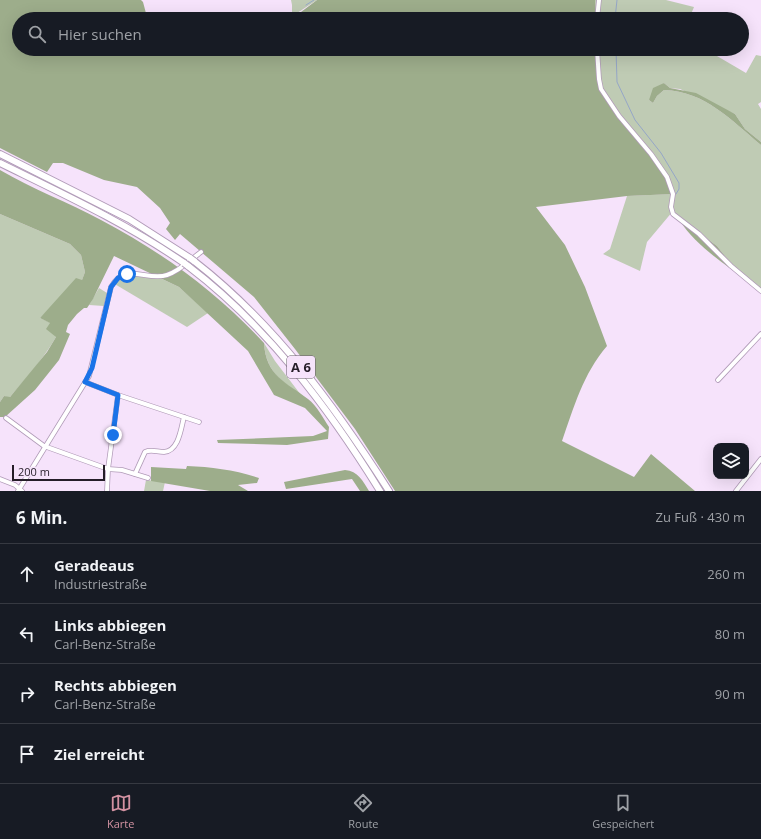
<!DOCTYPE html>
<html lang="de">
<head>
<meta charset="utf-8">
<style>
	body { margin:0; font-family:"Open Sans",sans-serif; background:#242831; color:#f1f3f6 }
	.controls { position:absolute; right:12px; bottom:12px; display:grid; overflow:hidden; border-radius:8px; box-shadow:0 4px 16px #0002 }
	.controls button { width:36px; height:36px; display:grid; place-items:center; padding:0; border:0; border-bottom:1px solid #363941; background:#171b24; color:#f1f3f6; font:20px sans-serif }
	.scale { position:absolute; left:12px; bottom:10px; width:93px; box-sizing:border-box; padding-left:4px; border:2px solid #251d28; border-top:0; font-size:11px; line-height:14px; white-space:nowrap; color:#251d28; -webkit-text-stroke:3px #f6e3fb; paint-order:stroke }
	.stop { position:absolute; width:12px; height:12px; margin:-9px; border:3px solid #1a73e8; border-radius:50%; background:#fff }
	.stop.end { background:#1a73e8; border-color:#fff; box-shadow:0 1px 4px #0008 }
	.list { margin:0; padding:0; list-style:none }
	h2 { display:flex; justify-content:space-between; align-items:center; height:52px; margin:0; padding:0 16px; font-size:17px }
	h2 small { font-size:13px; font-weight:400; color:#9ea1a6 }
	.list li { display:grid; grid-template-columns:26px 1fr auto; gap:12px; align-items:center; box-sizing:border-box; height:60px; padding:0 16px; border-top:1px solid #363941 }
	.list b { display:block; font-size:15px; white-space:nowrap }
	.list p { margin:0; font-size:13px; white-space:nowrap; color:#9ea1a6 }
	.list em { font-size:13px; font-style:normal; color:#9ea1a6 }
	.icon { flex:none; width:22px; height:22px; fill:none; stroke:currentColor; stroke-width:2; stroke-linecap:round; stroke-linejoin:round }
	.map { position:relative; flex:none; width:761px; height:491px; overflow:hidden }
	.search { position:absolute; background:#171b24; box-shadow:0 4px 16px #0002; left:12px; right:12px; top:12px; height:44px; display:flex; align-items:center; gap:10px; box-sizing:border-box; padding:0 14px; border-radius:22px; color:#9ea1a6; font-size:15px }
	.sheet { height:292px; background:#171b24 }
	nav { display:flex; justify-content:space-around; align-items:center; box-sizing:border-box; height:56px; border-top:1px solid #363941; background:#171b24; font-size:11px; color:#9ea1a6 }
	nav a { display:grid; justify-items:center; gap:2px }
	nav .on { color:#d392a2 }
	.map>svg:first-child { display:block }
	.green { fill:#bfcbb4 }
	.forest { fill:#9dad8b }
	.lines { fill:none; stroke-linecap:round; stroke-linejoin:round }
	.stream { stroke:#95a6c7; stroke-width:1 }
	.minor-casing { stroke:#b19bb8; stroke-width:5.5 }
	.highway-casing { stroke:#b19bb8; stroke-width:8 }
	.minor { stroke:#fff; stroke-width:4 }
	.highway { stroke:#fff; stroke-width:6 }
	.highway-bridge-casing { stroke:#b19bb8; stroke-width:8; stroke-linecap:butt }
	.highway-bridge { stroke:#fff; stroke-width:6 }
	.route { stroke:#1a73e8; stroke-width:5 }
	.labels { text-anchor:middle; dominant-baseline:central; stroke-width:4; stroke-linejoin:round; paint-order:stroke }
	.shield { fill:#f6e3fb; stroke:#645867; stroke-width:1 }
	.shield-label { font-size:13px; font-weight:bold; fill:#251d28 }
</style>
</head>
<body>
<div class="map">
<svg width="761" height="491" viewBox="0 0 761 491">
	<rect width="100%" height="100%" fill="#f6e3fb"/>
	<g class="green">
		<path d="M291,0H317L294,15H292V5Z"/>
		<path d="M595,0H666L694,7L689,19H596Z"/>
		<path d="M598,49H705L746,73L756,55L761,56V102L758,104L761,109V142L745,129L735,114L680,89L670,88L664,83L649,100L653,103L657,96L664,90C705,91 732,121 761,145V290L731,269L732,265L717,246L682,220L673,211L647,242L640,271L603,254L610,249L627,196L673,194L603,91L600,83Z"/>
		<path d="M0,214L70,244L81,255L85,272L82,280L40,318L51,323L56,337C43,359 26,379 9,398L4,396L0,402Z"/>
		<path d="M127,274L160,278L179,287L208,313L187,327L113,283Z"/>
		<path d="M99,288L107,293L104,306L89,305Z"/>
		<path d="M264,343L275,361L301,395C280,380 266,371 264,343Z"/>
		<path d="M146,480L165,482L163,491H144Z"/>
	</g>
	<g class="forest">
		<path d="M0,0H141L143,2L147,17L170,19H19V49H598L600,83L603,91L611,104L663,170L674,194L627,196L536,207L565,245L585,287L607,346C583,374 574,407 562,441L634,477L651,454L695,491H395L355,429L295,349L254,297L180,234L175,240L166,229L170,223L160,208L137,187L104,180L63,163H53L47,172L0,148Z"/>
		<path d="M317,0H595L596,19H295L294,14L301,12Z"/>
		<path d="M664,83L670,88L696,93L735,114L745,129L761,142V145C732,121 705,91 664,90L657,96L653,103L649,100L653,88Z"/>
		<path d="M0,170C32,189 68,202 101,220C162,252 217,292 264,343C266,376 286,382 308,399C317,406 323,418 329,427L328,439L287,445L218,443L217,440L313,436L327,431L305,408L274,395L248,351L179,287L114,256L93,299L87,308H84L77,314L68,325L66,332L70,334L59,360L35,390L5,417H0V402L4,396L10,397L47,352L56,337L46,329L50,323L40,318L76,278L82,280L85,272L81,255L70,244L0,214Z"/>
		<path d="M682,220L717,246L732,265L731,269C713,256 692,240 680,221Z"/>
		<path d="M187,466C212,467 235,470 259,478L257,483L238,485L248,491H210L151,481V467L186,469Z"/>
		<path d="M345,470C358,471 363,481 369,491H360L352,479L286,489L284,482Z"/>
	</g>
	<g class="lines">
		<g class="stream">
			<path d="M306,5L314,0"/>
			<path d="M615,19L617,0"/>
			<path d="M616,49L617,82L635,120L661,153L679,183V189L676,194"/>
		</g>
		<defs>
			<g id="minor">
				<path d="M597,19L599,0"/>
				<path d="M597,49L599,79L601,89L619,116L651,154L667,177L673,194L671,207L673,214L699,234L731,266L761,291"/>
				<path d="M718,380L761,334"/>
				<path d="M118,395L199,422"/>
				<path d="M6,418L44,446L108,469L118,395L85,382"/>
				<path d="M135,474L145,452C151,449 157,452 164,452C179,451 181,428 184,417"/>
				<path d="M0,479L15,485L22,491"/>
				<path d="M18,491L89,376L111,287C125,261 147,282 167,275C180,271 190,260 201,252"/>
				<path d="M107,491L108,469L122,470L148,478"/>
				<path d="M736,491L761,459"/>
			</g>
			<g id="highway">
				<path d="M0,154L129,219L190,258"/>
				<path d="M0,163C63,194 126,223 184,263"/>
				<path d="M194,261C274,323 334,405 389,491"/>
				<path d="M188,266C267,326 328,407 380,491"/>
			</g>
		</defs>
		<use href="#minor" class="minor-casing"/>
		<use href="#highway" class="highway-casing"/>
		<use href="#minor" class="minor"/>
		<use href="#highway" class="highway"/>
		<defs>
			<g id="highway-bridge">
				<path d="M190,258L194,261"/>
				<path d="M184,263L188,266"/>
			</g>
		</defs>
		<use href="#highway-bridge" class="highway-bridge-casing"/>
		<use href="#highway-bridge" class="highway-bridge"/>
	</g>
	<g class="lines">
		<path class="route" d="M113,435L118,395L85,382L92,368L111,287L118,278L127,274"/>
	</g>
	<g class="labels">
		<rect class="shield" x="287" y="356" width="28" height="22" rx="3"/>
		<g class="shield-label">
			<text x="301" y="367">A 6</text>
		</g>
	</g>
</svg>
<div class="controls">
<button><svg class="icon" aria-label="layers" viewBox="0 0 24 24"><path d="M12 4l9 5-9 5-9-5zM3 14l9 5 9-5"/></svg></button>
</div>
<div class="scale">200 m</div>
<div class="stop" style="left:127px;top:274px"></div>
<div class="stop end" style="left:113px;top:435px"></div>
<div class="search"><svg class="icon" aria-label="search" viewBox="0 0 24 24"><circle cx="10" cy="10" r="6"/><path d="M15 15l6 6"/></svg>Hier suchen</div>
</div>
<section class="sheet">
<h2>6 Min.<small>Zu Fuß · 430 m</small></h2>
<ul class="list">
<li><svg class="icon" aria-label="ahead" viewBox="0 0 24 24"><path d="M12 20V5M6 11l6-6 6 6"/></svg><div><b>Geradeaus</b><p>Industriestraße</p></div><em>260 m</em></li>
<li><svg class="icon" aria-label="left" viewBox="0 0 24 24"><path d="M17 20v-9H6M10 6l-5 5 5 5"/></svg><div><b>Links abbiegen</b><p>Carl-Benz-Straße</p></div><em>80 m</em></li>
<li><svg class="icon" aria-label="right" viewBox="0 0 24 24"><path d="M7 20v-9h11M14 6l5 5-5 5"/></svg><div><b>Rechts abbiegen</b><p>Carl-Benz-Straße</p></div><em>90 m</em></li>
<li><svg class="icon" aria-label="arrive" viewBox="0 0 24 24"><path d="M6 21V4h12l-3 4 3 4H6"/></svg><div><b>Ziel erreicht</b></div></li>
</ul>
</section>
<nav>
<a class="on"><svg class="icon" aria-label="map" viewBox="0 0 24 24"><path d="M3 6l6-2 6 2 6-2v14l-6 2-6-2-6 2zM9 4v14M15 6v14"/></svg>Karte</a>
<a><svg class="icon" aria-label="directions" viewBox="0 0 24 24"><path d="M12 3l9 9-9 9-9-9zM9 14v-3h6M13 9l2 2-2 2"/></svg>Route</a>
<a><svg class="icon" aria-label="saved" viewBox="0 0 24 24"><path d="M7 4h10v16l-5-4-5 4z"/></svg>Gespeichert</a>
</nav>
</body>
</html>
